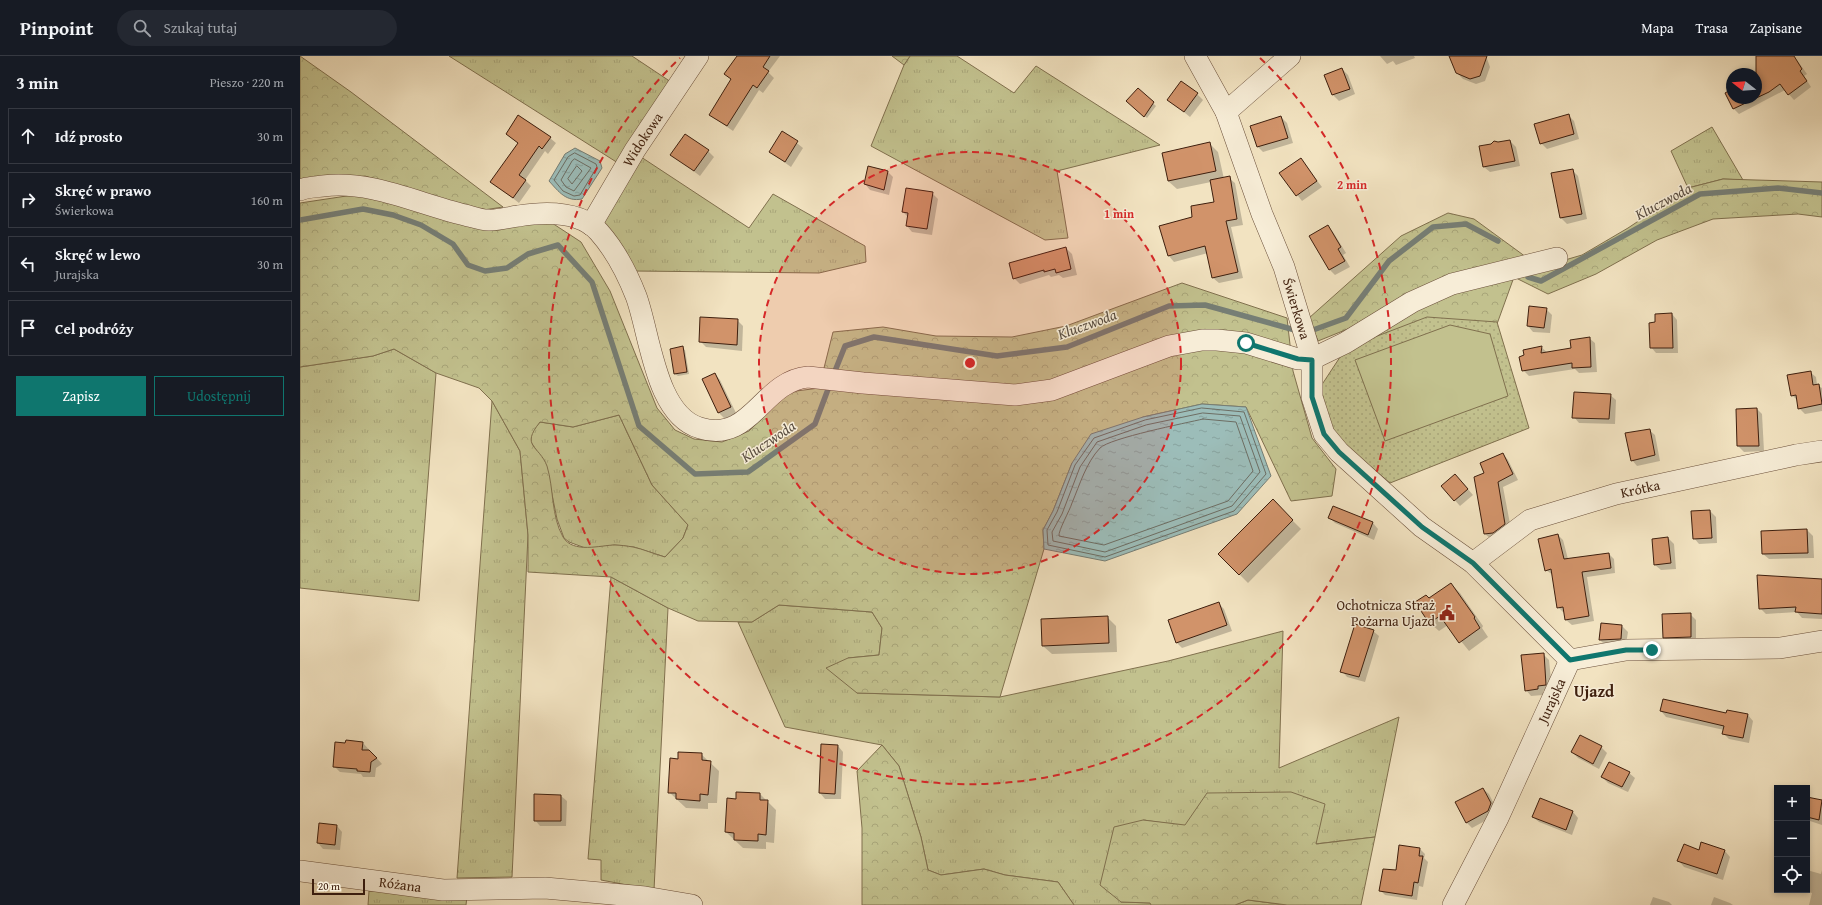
<!DOCTYPE html>
<html lang="pl">
<head>
<meta charset="utf-8">
<style>
	body { margin:0; font-family:"Gentium Book Plus",serif; background:#242831; color:#f1f3f6 }
	.controls { position:absolute; right:12px; bottom:12px; display:grid; overflow:hidden; border-radius:0px; box-shadow:0 2px 6px #0003 }
	.controls button { width:36px; height:36px; display:grid; place-items:center; padding:0; border:0; border-bottom:1px solid #363941; background:#171b24; color:#f1f3f6; font:20px sans-serif }
	.compass { position:absolute; left:1426px; top:12px; width:36px; height:36px; border-radius:50%; background:#171b24; box-shadow:0 2px 6px #0003; rotate:287deg }
	.scale { position:absolute; left:12px; bottom:10px; width:53px; box-sizing:border-box; padding-left:4px; border:2px solid #3e1f0e; border-top:0; font-size:11px; line-height:14px; white-space:nowrap; color:#3e1f0e; -webkit-text-stroke:3px #f7edd7; paint-order:stroke }
	.stop { position:absolute; width:12px; height:12px; margin:-9px; border:3px solid #0f766e; border-radius:50%; background:#fff }
	.stop.end { background:#0f766e; border-color:#fff; box-shadow:0 1px 4px #0008 }
	.list { margin:0; padding:0; list-style:none }
	h2 { display:flex; justify-content:space-between; align-items:center; height:52px; margin:0; padding:0 16px; font-size:17px }
	h2 small { font-size:13px; font-weight:400; color:#9ea1a6 }
	.list li { display:grid; grid-template-columns:26px 1fr auto; gap:12px; align-items:center; box-sizing:border-box; height:56px; margin:0 8px 8px; padding:0 8px; border:1px solid #363941; border-radius:0px }
	.list b { display:block; font-size:15px; white-space:nowrap }
	.list p { margin:0; font-size:13px; white-space:nowrap; color:#9ea1a6 }
	.list em { font-size:13px; font-style:normal; color:#9ea1a6 }
	.actions { display:flex; gap:8px; padding:12px 16px }
	.actions a { flex:1; padding:9px 0; border:1px solid #0f766e; border-radius:0px; text-align:center; font-size:14px; color:#0f766e }
	.actions .main { background:#0f766e; color:#fff }
	.icon { flex:none; width:22px; height:22px; fill:none; stroke:currentColor; stroke-width:2; stroke-linecap:round; stroke-linejoin:round }
	.map { position:relative; flex:none; width:1522px; height:849px; overflow:hidden }
	header { display:flex; align-items:center; gap:24px; box-sizing:border-box; height:56px; padding:0 20px; background:#171b24; border-bottom:1px solid #363941 }
	header strong { font-size:19px }
	nav { display:flex; gap:22px; margin-inline-start:auto; font-size:14px }
	.search { width:280px; height:36px; background:#242831; display:flex; align-items:center; gap:10px; box-sizing:border-box; padding:0 14px; border-radius:22px; color:#9ea1a6; font-size:15px }
	main { display:flex }
	aside { flex:1; background:#171b24 }
	.map>svg:first-child { display:block }
	.grass { fill:url(#grass-tufts); stroke:#80704e }
	.forest { fill:url(#forest-crowns); stroke:#80704e; fill-rule:evenodd }
	.park { fill:url(#park-dots); stroke:#80704e }
	.garden { fill:#c2c18e; stroke:#80704e }
	.water { fill:url(#water-ripples); stroke:#767e75 }
	.shadow { fill:#0003 }
	.lines { fill:none; stroke-linecap:round; stroke-linejoin:round }
	.shore { stroke:#6d6e64; stroke-width:1 }
	.stream { stroke:#767e75; stroke-width:5.5 }
	.building { fill:#d1936a; stroke:#3e1f0e }
	.minor-casing { stroke:#6b503b; stroke-width:22 }
	.minor { stroke:#f7edd7; stroke-width:21 }
	.route { stroke:#0f766e; stroke-width:5 }
	.ring { fill:none; stroke:#d62828; stroke-width:2; stroke-dasharray:7 5 }
	.labels { text-anchor:middle; dominant-baseline:central; stroke-width:3; stroke-linejoin:round; paint-order:stroke }
	.street-label { font-size:14px; fill:#3e1f0e; stroke:#f7edd7 }
	.poi-label { font-size:14px; fill:#3e1f0e; stroke:#f7edd7; text-anchor:end }
	.water-label { font-size:15px; font-style:italic; fill:#5a4e41; stroke:#f7edd7 }
	.quarter-label { font-size:16px; font-weight:bold; fill:#3e1f0e; stroke:#f7edd7 }
	.centre { fill:#d62828; stroke:#f7edd7; stroke-width:2 }
	.ring-label { font-size:12px; text-anchor:middle; font-weight:bold; fill:#d62828; stroke:#f7edd7; stroke-width:3; stroke-linejoin:round; paint-order:stroke }
</style>
</head>
<body>
<header>
<strong>Pinpoint</strong>
<div class="search"><svg class="icon" aria-label="search" viewBox="0 0 24 24"><circle cx="10" cy="10" r="6"/><path d="M15 15l6 6"/></svg>Szukaj tutaj</div>
<nav><a>Mapa</a><a>Trasa</a><a>Zapisane</a></nav>
</header>
<main>
<aside>
<h2>3 min<small>Pieszo · 220 m</small></h2>
<ul class="list">
<li><svg class="icon" aria-label="ahead" viewBox="0 0 24 24"><path d="M12 20V5M6 11l6-6 6 6"/></svg><div><b>Idź prosto</b></div><em>30 m</em></li>
<li><svg class="icon" aria-label="right" viewBox="0 0 24 24"><path d="M7 20v-9h11M14 6l5 5-5 5"/></svg><div><b>Skręć w prawo</b><p>Świerkowa</p></div><em>160 m</em></li>
<li><svg class="icon" aria-label="left" viewBox="0 0 24 24"><path d="M17 20v-9H6M10 6l-5 5 5 5"/></svg><div><b>Skręć w lewo</b><p>Jurajska</p></div><em>30 m</em></li>
<li><svg class="icon" aria-label="arrive" viewBox="0 0 24 24"><path d="M6 21V4h12l-3 4 3 4H6"/></svg><div><b>Cel podróży</b></div></li>
</ul>
<div class="actions"><a class="main">Zapisz</a><a>Udostępnij</a></div>
</aside>
<div class="map">
<svg width="1522" height="849" viewBox="0 0 1522 849">
	<defs>
		<pattern id="grass-tufts" width="24" height="20" patternUnits="userSpaceOnUse"><rect width="24" height="20" fill="#c2c18e"/><path d="M3 7l-1-3M5 7V3M7 7l1-3M15 17l-1-3M17 17v-4M19 17l1-3" fill="none" stroke="#a8a579"/></pattern>
		<pattern id="forest-crowns" width="20" height="18" patternUnits="userSpaceOnUse"><rect width="20" height="18" fill="#c2c18e"/><path d="M2 6a3 3 0 1 1 6 0M12 15a3 3 0 1 1 6 0" fill="none" stroke="#a8a579"/></pattern>
		<pattern id="park-dots" width="8" height="8" patternUnits="userSpaceOnUse"><rect width="8" height="8" fill="#c2c18e"/><path d="M2 2h.1M6 6h.1" fill="none" stroke="#a8a579" stroke-width="1.8" stroke-linecap="round"/></pattern>
		<pattern id="water-ripples" width="26" height="14" patternUnits="userSpaceOnUse"><rect width="26" height="14" fill="#9cbdb9"/><path d="M2 4q2-2 4 0t4 0M15 11q2-2 4 0t4 0" fill="none" stroke="#87a29e"/></pattern>
	</defs>
	<rect width="100%" height="100%" fill="#f2e3c1"/>
	<filter id="stains"><feTurbulence type="fractalNoise" baseFrequency=".005" numOctaves="4"/><feColorMatrix values="0 0 0 0 .2 0 0 0 0 .09 0 0 0 0 .02 0 0 0 .5 -.17"/></filter>
	<radialGradient id="worn" r=".72"><stop offset=".6" stop-color="#630" stop-opacity="0"/><stop offset="1" stop-color="#630" stop-opacity=".3"/></radialGradient>
	<g class="grass">
		<path d="M149,0H332L371,26L318,107Z"/>
		<path d="M610,0H657L714,37L736,10L860,89L757,115L768,182L745,184L571,90L604,9Z"/>
		<path d="M1412,71L1443,124L1423,123L1388,132L1371,95Z"/>
		<path d="M338,99L449,172L473,138L565,190L566,206L519,217L334,215L304,170V150Z"/>
		<path d="M94,293L136,317L119,545L0,532V311L73,300Z"/>
		<path d="M192,345L220,395L228,479L212,821L157,822Z"/>
		<path d="M319,359L352,429L388,469L383,482L365,501L334,491L314,489L288,493L269,486L264,482L257,463L246,409L231,386V377L240,366L273,371Z"/>
		<path d="M311,521L368,552L354,834L301,824V804L288,803Z"/>
		<path d="M479,549L572,556L582,572L579,599L548,602L557,637L700,641L868,605L983,575L979,712L1099,661L1075,781L1015,788L843,764L821,846L851,847V849H774L758,826L705,819L684,813L641,819L628,814L621,781L599,710L582,689L485,671L438,566H452Z"/>
		<path d="M69,835L167,840L166,849H68Z"/>
		<path d="M948,844L987,849H935Z"/>
	</g>
	<g class="forest">
		<path d="M0,0L51,36L203,151L177,155L65,120L0,129Z"/>
		<path d="M592,0H610L604,9Z"/>
		<path d="M1423,123L1522,126V161L1498,158L1413,163L1357,184L1296,218L1248,238L1214,221L1197,268L1046,292L1121,246L1282,199L1328,172L1388,132Z"/>
		<path d="M53,139L252,167L281,186L310,235L357,352L375,374L394,383L422,386L449,375L489,336L519,332L533,276L583,271L636,280L712,281L766,270L882,227L987,262L993,315L1012,382L1036,413L1032,440L991,445L946,351L902,348L843,361L772,407L753,455L743,474L744,493L700,641L557,637L526,612L548,602L579,599L582,572L572,556L479,549L452,566L398,565L368,552L311,521L228,516V479L220,395L192,345L179,332L136,317L94,293L73,300L0,311V147ZM319,359L352,429L388,469L383,482L365,501C354,498 343,493 333,491C327,490 320,489 315,489C301,489 273,498 263,481C251,460 254,433 247,410C239,389 220,391 240,366L273,371Z"/>
		<path d="M1148,157L1174,163L1226,201L1018,285L1009,262L1101,180Z"/>
		<path d="M582,689L599,710L621,781L628,814L641,819L684,813L705,819L758,826L774,849H562V772L557,715Z"/>
		<path d="M991,736L1025,748L1016,788L1075,781L1061,849H987L948,844L935,849H851L850,847L821,846L800,829L814,771L843,764L885,769L907,737Z"/>
	</g>
	<path class="park" d="M1127,261L1197,266L1229,372L1090,427L1037,382L1026,358L1021,330L1046,292Z"/>
	<path class="garden" d="M1150,269L1190,278L1208,340L1085,385L1055,304Z"/>
	<g class="water">
		<path d="M275,92L300,105L302,112L282,143C266,146 259,136 249,125L265,98Z"/>
		<path d="M902,348L946,351L971,420L937,458L805,505L744,493L743,474L753,455L772,407L791,378L843,361Z"/>
	</g>
	<g class="shadow">
		<path d="M438,0H480L468,16L474,22L463,37L459,34L433,75L410,59L432,24L425,18Z"/>
		<path d="M1080,0H1114L1115,2L1096,9L1093,5L1087,8Z"/>
		<path d="M1151,0H1186L1190,11L1185,25L1176,28L1163,23L1157,17Z"/>
		<path d="M1460,0H1494L1507,18L1504,20L1511,31L1494,44L1485,34L1439,58L1434,53L1427,37L1432,34V42H1456V23Z"/>
		<path d="M1042,13L1048,19L1055,38L1039,45L1033,39L1026,20Z"/>
		<path d="M838,34L856,50L847,62L830,48Z"/>
		<path d="M897,38L903,44L890,61L869,44Z"/>
		<path d="M1268,59L1274,65L1279,83L1247,93L1241,87Z"/>
		<path d="M981,61L987,67L993,87L963,96L958,91Z"/>
		<path d="M483,76L503,92L491,111L470,96Z"/>
		<path d="M207,78L250,82L256,87L248,98L245,95L225,124L231,130L219,147L192,126L219,88Z"/>
		<path d="M1210,85L1216,91L1220,110L1190,116L1184,111L1198,87Z"/>
		<path d="M909,87L918,96L924,123L929,122L935,127L943,169L931,171L943,222L919,227L913,222L908,197L874,206L869,200L860,171L893,162L915,147L911,126L877,133L868,125Z"/>
		<path d="M408,95L414,101L400,120L372,99Z"/>
		<path d="M1000,103L1022,131L1002,145L981,118Z"/>
		<path d="M1272,114L1278,120L1287,163L1267,168L1261,162L1252,118Z"/>
		<path d="M587,115L593,121L589,139L570,134L565,128Z"/>
		<path d="M632,137L638,143L632,179L612,176L607,170L608,161L603,156Z"/>
		<path d="M1027,170L1033,176L1046,197L1043,199L1050,211L1035,219L1030,214L1010,181Z"/>
		<path d="M766,192L772,198L777,219L763,222L759,219L751,221L749,219L720,228L714,222Z"/>
		<path d="M1246,253L1252,259L1250,277L1233,276L1228,270Z"/>
		<path d="M1372,258L1377,264L1378,297H1356L1351,291L1356,267Z"/>
		<path d="M437,264L443,270L442,295L406,291L400,285Z"/>
		<path d="M1289,282L1295,287L1297,316L1279,317L1275,313L1229,320L1223,314L1241,291L1248,297L1272,293Z"/>
		<path d="M382,292L385,294L389,318L378,320L375,318Z"/>
		<path d="M1510,316L1516,321L1517,329L1522,332V355L1505,358L1499,352L1498,345L1492,339Z"/>
		<path d="M415,318L420,324L436,357L425,363L419,357L403,324Z"/>
		<path d="M1310,339L1316,344L1315,368L1279,367L1274,361Z"/>
		<path d="M1457,353L1462,358L1464,395L1444,396L1438,390L1437,354Z"/>
		<path d="M1349,374L1355,379L1360,405L1337,410L1332,404Z"/>
		<path d="M1203,398L1208,404L1218,424L1203,431L1211,473L1191,483L1185,478V417Z"/>
		<path d="M1161,425L1173,439L1160,450L1142,430Z"/>
		<path d="M973,445L1001,473L948,527L919,498Z"/>
		<path d="M1034,451L1073,467L1078,473L1074,484L1035,467L1030,462Z"/>
		<path d="M1410,455L1416,461L1417,487L1399,488L1394,482Z"/>
		<path d="M1507,474L1513,480L1514,502L1469,503L1463,498L1462,476Z"/>
		<path d="M1258,479L1263,484L1268,503L1309,498L1314,503L1315,517L1287,521L1294,565L1272,569L1266,564L1265,556H1263L1258,551L1253,519L1246,514Z"/>
		<path d="M1368,482L1374,488L1376,513L1361,514L1355,509Z"/>
		<path d="M1522,524V563L1502,562L1497,556L1466,558L1460,552Z"/>
		<path d="M1151,528L1160,537L1183,570L1182,572L1188,581L1169,595L1148,569L1139,575L1130,567L1116,547L1129,543Z"/>
		<path d="M918,547L924,553L932,575L882,592L877,587Z"/>
		<path d="M1390,558L1396,564V586L1369,587L1364,581Z"/>
		<path d="M807,561L816,570L817,596L752,598L743,590Z"/>
		<path d="M1302,568L1322,570L1328,576L1326,588L1306,590L1300,584Z"/>
		<path d="M1073,575L1079,580L1065,626L1047,621L1042,615Z"/>
		<path d="M1243,598L1249,604L1252,633L1243,635V639L1231,640L1226,634Z"/>
		<path d="M1363,644L1427,658L1448,659L1453,665L1449,687L1429,683L1423,677L1424,674L1366,661L1361,655Z"/>
		<path d="M63,687L82,708L76,712L75,721H63L61,718L40,716L34,710Z"/>
		<path d="M522,690H538L543,696L541,743H525L520,737Z"/>
		<path d="M1301,691L1307,697L1299,713L1278,702L1272,696Z"/>
		<path d="M401,698L419,715L417,747H408V753L386,752L369,736L379,704Z"/>
		<path d="M1329,717L1335,722L1328,736L1308,727L1302,721Z"/>
		<path d="M1183,733L1189,738L1197,754L1194,760L1172,772L1166,766Z"/>
		<path d="M460,738L476,754L474,787L466,786V793L443,792L426,776L437,744Z"/>
		<path d="M261,740L267,745L266,770H240L235,764Z"/>
		<path d="M1509,742L1522,745V769L1510,765L1507,762Z"/>
		<path d="M1240,743L1273,756L1278,762L1272,779L1239,766L1233,761Z"/>
		<path d="M37,770L42,776L40,794L23,793L18,787Z"/>
		<path d="M1402,788L1425,795L1430,801L1423,824L1384,811L1379,805L1399,795Z"/>
		<path d="M1120,793L1125,798L1124,802L1128,806L1123,831L1119,830L1117,844L1085,839L1081,835L1096,816Z"/>
		<path d="M1507,814L1521,818L1522,814V849H1509L1512,837L1500,834H1507Z"/>
		<path d="M1353,841L1369,846L1372,849H1350Z"/>
		<path d="M1414,841L1430,847L1433,849H1411Z"/>
	</g>
	<g class="lines">
		<g class="shore">
			<path d="M275,97L296,108L297,111L280,139L274,140L263,135L254,124L268,101Z"/>
			<path d="M275,103L291,112L274,135L266,131L261,124L272,105Z"/>
			<path d="M277,110L282,115L272,128L268,123Z"/>
			<path d="M902,352L944,356L966,418L934,455L805,501L748,489L747,474L757,456L775,409L794,382L845,364Z"/>
			<path d="M903,357L940,360L960,416L932,450L805,496L753,485L752,476L762,458L780,411L797,386L846,369Z"/>
			<path d="M903,363L936,366L953,415L928,445L804,489L759,480C758,475 770,454 772,447C780,428 786,407 800,392C810,382 886,367 903,363Z"/>
		</g>
		<g class="stream">
			<path d="M0,164L63,153L93,159L121,169L153,188L168,209L185,215L207,212L228,198L258,189L292,226L339,370L395,418L448,416L515,368L530,328"/>
			<path d="M1228,221L1241,225L1400,138L1478,132L1522,137"/>
			<path d="M1013,274L1046,262L1089,205L1133,171L1166,168L1198,185"/>
			<path d="M533,320L545,290L574,281L697,300L767,291L869,250L905,249L995,274"/>
		</g>
	</g>
	<g class="building">
		<path d="M437,0H470L463,11L469,15L457,32L453,29L427,70L409,59L431,23L424,18Z"/>
		<path d="M1149,0H1187L1180,20L1170,23L1156,17Z"/>
		<path d="M1456,0H1494L1502,13L1500,15L1507,25L1488,39L1480,28L1469,36L1433,53L1425,37L1432,33V42H1456Z"/>
		<path d="M1042,12L1050,33L1032,39L1024,19Z"/>
		<path d="M881,25L898,37L884,56L867,44Z"/>
		<path d="M838,32L854,46L844,61L826,45Z"/>
		<path d="M1269,58L1274,78L1240,88L1234,68Z"/>
		<path d="M218,59L251,81L242,93L239,90L219,119L226,124L213,142L190,126L218,87L206,78Z"/>
		<path d="M981,60L988,82L957,91L950,70Z"/>
		<path d="M482,75L498,85L485,106L469,96Z"/>
		<path d="M385,78L409,94L394,115L370,99Z"/>
		<path d="M1210,84L1215,105L1183,111L1179,90L1191,88L1194,85L1198,86Z"/>
		<path d="M910,86L916,115L868,125L862,97Z"/>
		<path d="M1001,102L1017,125L996,140L979,117Z"/>
		<path d="M568,110L588,115L584,134L564,128Z"/>
		<path d="M1273,113L1282,158L1260,162L1251,117Z"/>
		<path d="M930,120L937,163L926,165L938,216L912,222L905,190L868,200L859,170L892,161L891,150L914,146L910,124Z"/>
		<path d="M606,132L633,136L627,173L606,170L608,157L602,156Z"/>
		<path d="M1028,169L1041,191L1038,193L1045,205L1029,214L1009,180Z"/>
		<path d="M766,191L771,213L756,217L755,213L744,216V214L713,223L709,207Z"/>
		<path d="M1229,250L1247,252L1244,272L1227,270Z"/>
		<path d="M1372,257L1373,292H1350L1349,267L1355,266V258Z"/>
		<path d="M400,261L438,263L437,289L399,286Z"/>
		<path d="M1290,281L1291,311L1272,312V307L1222,315L1219,301L1224,299L1223,294L1242,290L1241,297L1271,292L1270,284Z"/>
		<path d="M383,290L387,316L374,318L370,293Z"/>
		<path d="M1511,315L1513,329L1519,328L1522,348L1498,353L1496,339L1491,340L1487,319Z"/>
		<path d="M415,317L431,351L418,357L402,323Z"/>
		<path d="M1274,336L1311,338L1309,363L1272,362Z"/>
		<path d="M1457,352L1459,390H1437L1436,353Z"/>
		<path d="M1350,373L1355,399L1331,405L1325,377Z"/>
		<path d="M1203,397L1213,418L1198,426L1205,468L1193,477L1184,478L1174,421L1184,417L1180,407Z"/>
		<path d="M1155,418L1168,433L1154,445L1141,430Z"/>
		<path d="M973,443L993,464L939,519L918,498Z"/>
		<path d="M1033,450L1073,466L1068,479L1028,462Z"/>
		<path d="M1410,454L1412,482L1393,483L1391,455Z"/>
		<path d="M1507,473L1508,497L1462,498L1461,475Z"/>
		<path d="M1258,478L1264,503L1309,497L1311,512L1282,516L1289,560L1265,564L1263,551L1257,552L1251,513L1245,515L1238,483Z"/>
		<path d="M1368,481L1371,507L1354,509L1352,483Z"/>
		<path d="M1457,519L1522,523V558L1495,556L1496,551L1459,553Z"/>
		<path d="M1151,527L1175,561L1174,562L1180,572L1159,587L1140,560L1129,567L1115,546L1126,539L1129,542Z"/>
		<path d="M919,546L927,569L876,587L868,564Z"/>
		<path d="M1391,557V581L1363,582L1362,558Z"/>
		<path d="M808,560L809,587L742,590L741,563Z"/>
		<path d="M1301,567L1322,569L1321,583L1299,584Z"/>
		<path d="M1055,568L1074,574L1059,621L1040,616Z"/>
		<path d="M1244,597L1246,629L1238,630V633L1225,635L1221,599Z"/>
		<path d="M1363,643L1426,657L1427,654L1448,658L1443,682L1422,678L1424,670L1360,655Z"/>
		<path d="M1280,679L1302,690L1293,708L1271,696Z"/>
		<path d="M46,684L63,686L62,694H69L77,702L71,706L70,716L57,715V713L33,711L35,686L45,687Z"/>
		<path d="M521,688L538,689L535,738L519,737Z"/>
		<path d="M378,696L402,697V704L411,705L408,739L400,738V745L376,743V737H368L370,702L378,703Z"/>
		<path d="M1309,706L1330,716L1322,731L1301,721Z"/>
		<path d="M1183,732L1191,747L1188,755L1166,767L1155,746Z"/>
		<path d="M436,736L460,737V744H468L466,779L458,778V785L434,784V777L425,776L427,742L436,743Z"/>
		<path d="M234,738L261,739V765H234Z"/>
		<path d="M1507,741L1522,744L1519,764L1507,761Z"/>
		<path d="M1240,742L1273,755L1266,774L1232,761Z"/>
		<path d="M19,767L37,769L35,789L17,787Z"/>
		<path d="M1401,786L1425,794L1417,818L1377,805L1384,788L1399,794Z"/>
		<path d="M1099,789L1120,792L1119,800H1123L1118,827L1114,826L1112,840L1079,835L1083,813L1096,814Z"/>
	</g>
	<g class="lines">
		<defs>
			<g id="minor">
				<path id="s1" d="M895,0L926,56L962,158L984,211L1012,303V341L1024,378L1039,396L1122,471L1173,507L1270,604"/>
				<path d="M926,56L990,0"/>
				<path d="M0,134C7,131 16,131 23,130C72,124 118,148 165,159C173,161 181,164 188,164C197,165 209,161 218,160C244,156 280,154 299,176C315,194 327,217 336,240C350,277 355,359 400,372C451,388 462,325 508,321L563,327L715,339L752,334L869,290L902,284H917L946,287L998,303H1012L1045,287L1112,246L1152,228L1257,202"/>
				<path id="s2" d="M291,169L335,94L398,0"/>
				<path id="s3" d="M1173,507L1230,464L1316,438L1496,399L1522,395"/>
				<path d="M1270,604L1326,594L1480,592L1522,585"/>
				<path id="s4" d="M0,815L143,834L245,832L345,841L392,849"/>
				<path id="s5" d="M1153,849L1198,762L1270,604"/>
			</g>
		</defs>
		<use href="#minor" class="minor-casing"/>
		<use href="#minor" class="minor"/>
	</g>
	<g class="lines">
		<path class="route" d="M946,287L998,303L1012,304V341L1024,378L1039,396L1122,471L1173,507L1270,604L1326,594H1352"/>
	</g>
	<circle cx="670" cy="307" r="211" fill="#d62828" fill-opacity=".12"/>
	<g class="ring">
		<circle cx="670" cy="307" r="211"/>
		<path d="M960 2A421 421 0 1 1 380 2"/>
	</g>
	<defs>
		<symbol id="civic-bare" viewBox="-9 -9 18 18"><path d="M-.6-6.5H3V-4.5H.6V-3L4-1V1h2V6H-6V1h2V-1L-.6-3ZM-1.2 2.5V6h2.4V2.5Z" fill="#8f2418" stroke="#f7edd7" stroke-width="2.5" paint-order="stroke"/></symbol>
	</defs>
	<g fill-rule="evenodd">
		<use href="#civic-bare" x="1136" y="546" width="22" height="22"/>
	</g>
	<g class="labels">
		<g class="street-label">
			<text stroke="none"><textPath href="#s2" startOffset="100">Widokowa</textPath></text>
			<text stroke="none"><textPath href="#s1" startOffset="273">Świerkowa</textPath></text>
			<text stroke="none"><textPath href="#s3" startOffset="186">Krótka</textPath></text>
			<text stroke="none"><textPath href="#s5" startOffset="227">Jurajska</textPath></text>
			<text stroke="none"><textPath href="#s4" startOffset="101">Różana</textPath></text>
		</g>
		<g class="poi-label">
			<text x="1135" y="549">Ochotnicza Straż<tspan x="1135" dy="16">Pożarna Ujazd</tspan></text>
		</g>
		<g class="water-label">
			<text transform="translate(1363 145) rotate(-28)">Kluczwoda</text>
			<text transform="translate(787 268) rotate(-20)">Kluczwoda</text>
			<text transform="translate(468 385) rotate(-34)">Kluczwoda</text>
		</g>
		<g class="quarter-label">
			<text x="1294" y="635">Ujazd</text>
		</g>
	</g>
	<circle cx="670" cy="307" r="6" class="centre"/>
	<g class="ring-label">
		<text x="1052" y="133">2 min</text>
		<text x="819" y="162">1 min</text>
	</g>
	<rect width="100%" height="100%" filter="url(#stains)"/>
	<rect width="100%" height="100%" fill="url(#worn)"/>
</svg>
<div class="controls">
<button>+</button>
<button>−</button>
<button><svg class="icon" aria-label="locate" viewBox="0 0 24 24"><circle cx="12" cy="12" r="6"/><path d="M12 2v4M12 18v4M2 12h4M18 12h4"/></svg></button>
</div>
<svg class="compass" viewBox="-18 -18 36 36"><path d="M0-13l5 13h-10z" fill="#e53935"/><path d="M0 13l5-13h-10z" fill="#9ea1a6"/></svg>
<div class="scale">20 m</div>
<div class="stop" style="left:946px;top:287px"></div>
<div class="stop end" style="left:1352px;top:594px"></div>
</div>
</main>
</body>
</html>
